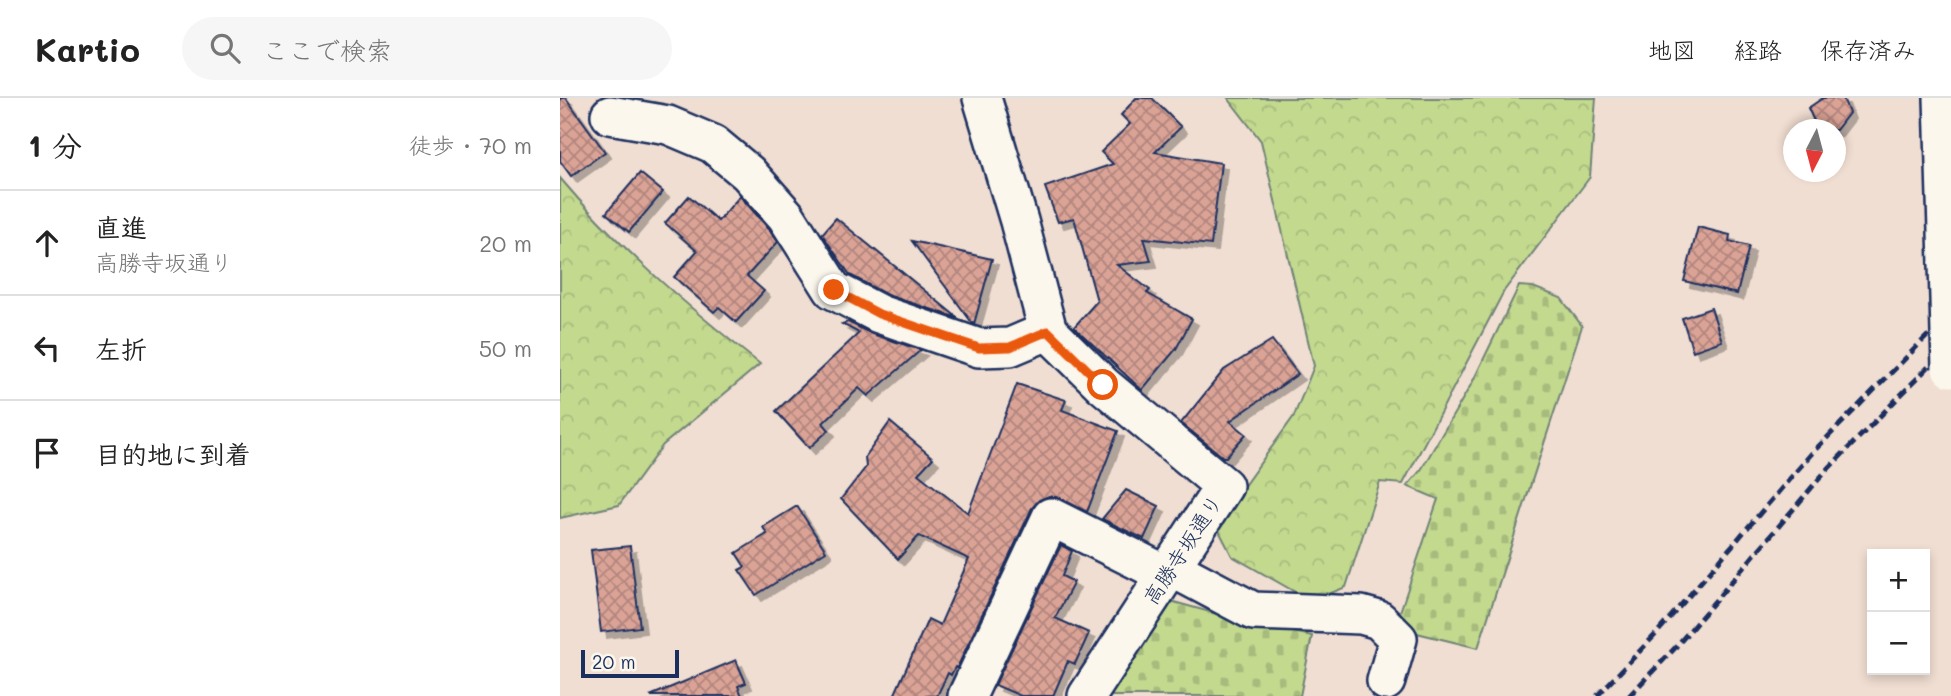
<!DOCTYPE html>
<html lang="ja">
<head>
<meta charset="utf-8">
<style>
	body { margin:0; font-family:Mali,"Klee One",sans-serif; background:#f6f6f6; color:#222 }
	.controls { position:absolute; right:21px; bottom:21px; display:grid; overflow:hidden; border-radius:0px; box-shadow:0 4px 10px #0003 }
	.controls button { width:63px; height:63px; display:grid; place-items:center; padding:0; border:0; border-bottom:2px solid #e0e0e0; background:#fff; color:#222; font:35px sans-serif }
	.compass { position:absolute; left:1223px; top:21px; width:63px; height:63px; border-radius:50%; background:#fff; box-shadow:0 4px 10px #0003; rotate:186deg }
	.scale { position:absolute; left:21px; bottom:18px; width:98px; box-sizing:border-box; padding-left:7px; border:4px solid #1b2f5e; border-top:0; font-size:19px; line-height:24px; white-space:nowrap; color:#1b2f5e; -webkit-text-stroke:5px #fbf7ec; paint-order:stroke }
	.stop { position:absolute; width:21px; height:21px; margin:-16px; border:5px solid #ea580c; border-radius:50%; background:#fff }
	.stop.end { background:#ea580c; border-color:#fff; box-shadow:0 2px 7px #0008 }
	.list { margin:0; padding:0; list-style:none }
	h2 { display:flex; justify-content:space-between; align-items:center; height:91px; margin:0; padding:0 28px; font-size:30px }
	h2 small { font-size:23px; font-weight:400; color:#767676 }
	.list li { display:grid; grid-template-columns:46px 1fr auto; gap:21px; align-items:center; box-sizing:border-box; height:105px; padding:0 28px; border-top:2px solid #e0e0e0 }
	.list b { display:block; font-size:26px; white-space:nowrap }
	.list p { margin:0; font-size:23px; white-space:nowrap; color:#767676 }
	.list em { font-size:23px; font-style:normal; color:#767676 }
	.icon { flex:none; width:38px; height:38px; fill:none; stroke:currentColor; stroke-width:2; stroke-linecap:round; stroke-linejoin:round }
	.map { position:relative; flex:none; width:1391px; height:598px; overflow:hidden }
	header { display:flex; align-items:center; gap:42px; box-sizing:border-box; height:98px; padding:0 35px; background:#fff; border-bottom:2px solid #e0e0e0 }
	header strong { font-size:33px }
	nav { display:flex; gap:38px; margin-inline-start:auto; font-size:24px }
	.search { width:490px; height:63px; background:#f6f6f6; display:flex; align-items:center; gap:18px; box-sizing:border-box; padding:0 24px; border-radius:38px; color:#767676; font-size:26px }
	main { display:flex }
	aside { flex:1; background:#fff }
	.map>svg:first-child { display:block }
	.forest { fill:url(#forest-crowns); stroke:#6f8476; stroke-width:2 }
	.cemetery { fill:url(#cemetery-stones); stroke:#6f8476; stroke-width:2 }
	.building { fill:url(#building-cross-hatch); stroke:#1b2f5e; stroke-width:2; filter:url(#shadow) }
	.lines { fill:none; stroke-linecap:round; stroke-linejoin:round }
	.minor-casing { stroke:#1b2f5e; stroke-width:42 }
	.minor { stroke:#fbf7ec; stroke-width:37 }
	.rail { stroke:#1b2f5e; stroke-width:5; stroke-dasharray:10 5; stroke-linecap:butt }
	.minor-bridge-casing { stroke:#1b2f5e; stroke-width:42; stroke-linecap:butt }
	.minor-bridge { stroke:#fbf7ec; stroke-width:37 }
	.route { stroke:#ea580c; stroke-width:9 }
	.labels { text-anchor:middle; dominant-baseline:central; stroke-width:5; stroke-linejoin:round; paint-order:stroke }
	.street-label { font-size:21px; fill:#1b2f5e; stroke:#fbf7ec }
</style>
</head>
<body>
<header>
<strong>Kartio</strong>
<div class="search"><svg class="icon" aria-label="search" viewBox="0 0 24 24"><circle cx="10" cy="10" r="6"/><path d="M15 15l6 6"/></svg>ここで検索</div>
<nav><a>地図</a><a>経路</a><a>保存済み</a></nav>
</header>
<main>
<aside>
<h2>1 分<small>徒歩 · 70 m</small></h2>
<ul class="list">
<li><svg class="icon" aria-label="ahead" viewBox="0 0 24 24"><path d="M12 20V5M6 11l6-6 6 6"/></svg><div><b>直進</b><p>高勝寺坂通り</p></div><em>20 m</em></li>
<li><svg class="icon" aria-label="left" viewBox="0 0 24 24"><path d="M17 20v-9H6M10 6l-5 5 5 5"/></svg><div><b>左折</b></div><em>50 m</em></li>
<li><svg class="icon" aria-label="arrive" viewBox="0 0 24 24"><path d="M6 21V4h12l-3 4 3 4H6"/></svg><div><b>目的地に到着</b></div></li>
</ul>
</aside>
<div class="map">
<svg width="1391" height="598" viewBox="0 0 1391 598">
	<defs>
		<pattern id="forest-crowns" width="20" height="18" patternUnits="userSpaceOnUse" patternTransform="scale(1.75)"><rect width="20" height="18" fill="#c3d98e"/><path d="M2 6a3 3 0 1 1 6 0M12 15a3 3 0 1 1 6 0" fill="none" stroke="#a7bb7d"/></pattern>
		<pattern id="cemetery-stones" width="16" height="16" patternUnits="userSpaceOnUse" patternTransform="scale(1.75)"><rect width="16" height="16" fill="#c3d98e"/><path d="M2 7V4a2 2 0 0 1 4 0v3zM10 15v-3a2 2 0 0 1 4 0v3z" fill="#a7bb7d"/></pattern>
		<pattern id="building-cross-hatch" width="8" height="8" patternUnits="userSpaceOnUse" patternTransform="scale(1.75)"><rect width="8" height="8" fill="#dba396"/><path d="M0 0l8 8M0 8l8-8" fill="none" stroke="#b1857e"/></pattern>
		<filter id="shadow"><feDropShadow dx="6" dy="6" stdDeviation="0" flood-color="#0004"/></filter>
	</defs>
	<rect width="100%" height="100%" fill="#f1ded2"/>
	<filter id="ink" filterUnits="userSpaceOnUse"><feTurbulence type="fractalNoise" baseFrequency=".0143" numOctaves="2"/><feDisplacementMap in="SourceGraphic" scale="14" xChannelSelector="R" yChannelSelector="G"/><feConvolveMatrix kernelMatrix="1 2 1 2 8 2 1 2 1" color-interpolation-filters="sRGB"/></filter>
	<g filter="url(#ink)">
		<g class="forest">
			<path d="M668,0H1036L1030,79L944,193L843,386L820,384L786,489L751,503L672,458L656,427L734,318L754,268L701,43Z"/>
			<path d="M0,80C59,150 128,209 200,266L103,347L59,407L0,420Z"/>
		</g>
		<g class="cemetery">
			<path d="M959,188L973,189L1001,200L1022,228L918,550L853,534L840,514L878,401L847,388L861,372L912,285Z"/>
			<path d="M603,501L690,525L752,538L740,598H543Z"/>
		</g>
		<g class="building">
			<path d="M0,0H6L45,54L11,78L0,63Z"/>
			<path d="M576,0H592L621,29L595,54L661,65L651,147L584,140L591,163L557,167L590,192L587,195L632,221L616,251L582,292L514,229L537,203L514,120L498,124L485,89L553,66L541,54L570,26L561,17Z"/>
			<path d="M1263,0H1283L1289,15L1276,32H1258L1248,10Z"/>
			<path d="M80,75L103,94L69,134L46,115Z"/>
			<path d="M129,98L158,123L180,98L209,131L218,144L187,178L204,193L176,224L159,209L154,214L114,179L137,153L105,125Z"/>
			<path d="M276,120L398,220L327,197L290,177L262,136Z"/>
			<path d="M1138,129L1170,137L1169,143L1189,148L1177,196L1124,183Z"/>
			<path d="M352,143L432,161L414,226H413Z"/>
			<path d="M1151,210L1162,243L1133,253L1122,220Z"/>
			<path d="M288,224L312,236L361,252L308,298L299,290L263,325L269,332L249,350L216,313L299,235L282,226Z"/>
			<path d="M712,242L738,276L670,323L686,336L666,359H663L621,325L664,272Z"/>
			<path d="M457,286L506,302L502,312L558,333L527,414L500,400L489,398L479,402L472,410L397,570L395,569L391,577L388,575L377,598H334L368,521L380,527L409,461L359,438L338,461L281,401L306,369L305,359L330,324L373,360L358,376L408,415Z"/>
			<path d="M566,392L599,408L584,441L542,421Z"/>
			<path d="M237,408L266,453L196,497L179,472L185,469L176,455L207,436L203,429Z"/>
			<path d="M501,447L512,453L502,478L514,484L495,520L529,535L515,566L508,563L493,598H461L435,587Z"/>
			<path d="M70,448L80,529L41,534L31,452Z"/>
			<path d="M176,562L186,585L178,588L182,598H90Z"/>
		</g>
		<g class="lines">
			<defs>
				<g id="minor">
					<path d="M422,0L459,123L488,233L543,287L664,388L527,598"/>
					<path d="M1383,0L1388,166"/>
					<path d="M50,17L108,27L153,46L188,75L226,118L273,192L319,216L419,250L450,249L488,233"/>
					<path d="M610,469L693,513L801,517L819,522L838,541L826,583"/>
					<path d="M407,598L491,419L605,476"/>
				</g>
			</defs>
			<use href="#minor" class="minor-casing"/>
			<use href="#minor" class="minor"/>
			<g class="rail">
				<path d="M1037,598L1096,536L1252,355L1391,214"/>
				<path d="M1069,598L1114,551L1265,374L1391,246"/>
			</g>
			<defs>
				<path id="minor-bridge" d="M1388,166L1391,270"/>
			</defs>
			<use href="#minor-bridge" class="minor-bridge-casing"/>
			<use href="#minor-bridge" class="minor-bridge"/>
		</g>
	</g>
	<g class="lines" filter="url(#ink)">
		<path class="route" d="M274,192L319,216L419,250L450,249L488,233L543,287"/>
	</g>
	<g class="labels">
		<g class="street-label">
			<text transform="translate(622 451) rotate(-57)">高勝寺坂通り</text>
		</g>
	</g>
</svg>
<div class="controls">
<button>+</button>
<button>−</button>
</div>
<svg class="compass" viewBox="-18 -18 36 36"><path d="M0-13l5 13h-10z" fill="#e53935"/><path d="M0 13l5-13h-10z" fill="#767676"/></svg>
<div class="scale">20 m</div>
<div class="stop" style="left:543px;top:287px"></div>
<div class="stop end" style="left:274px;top:192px"></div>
</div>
</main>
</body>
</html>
